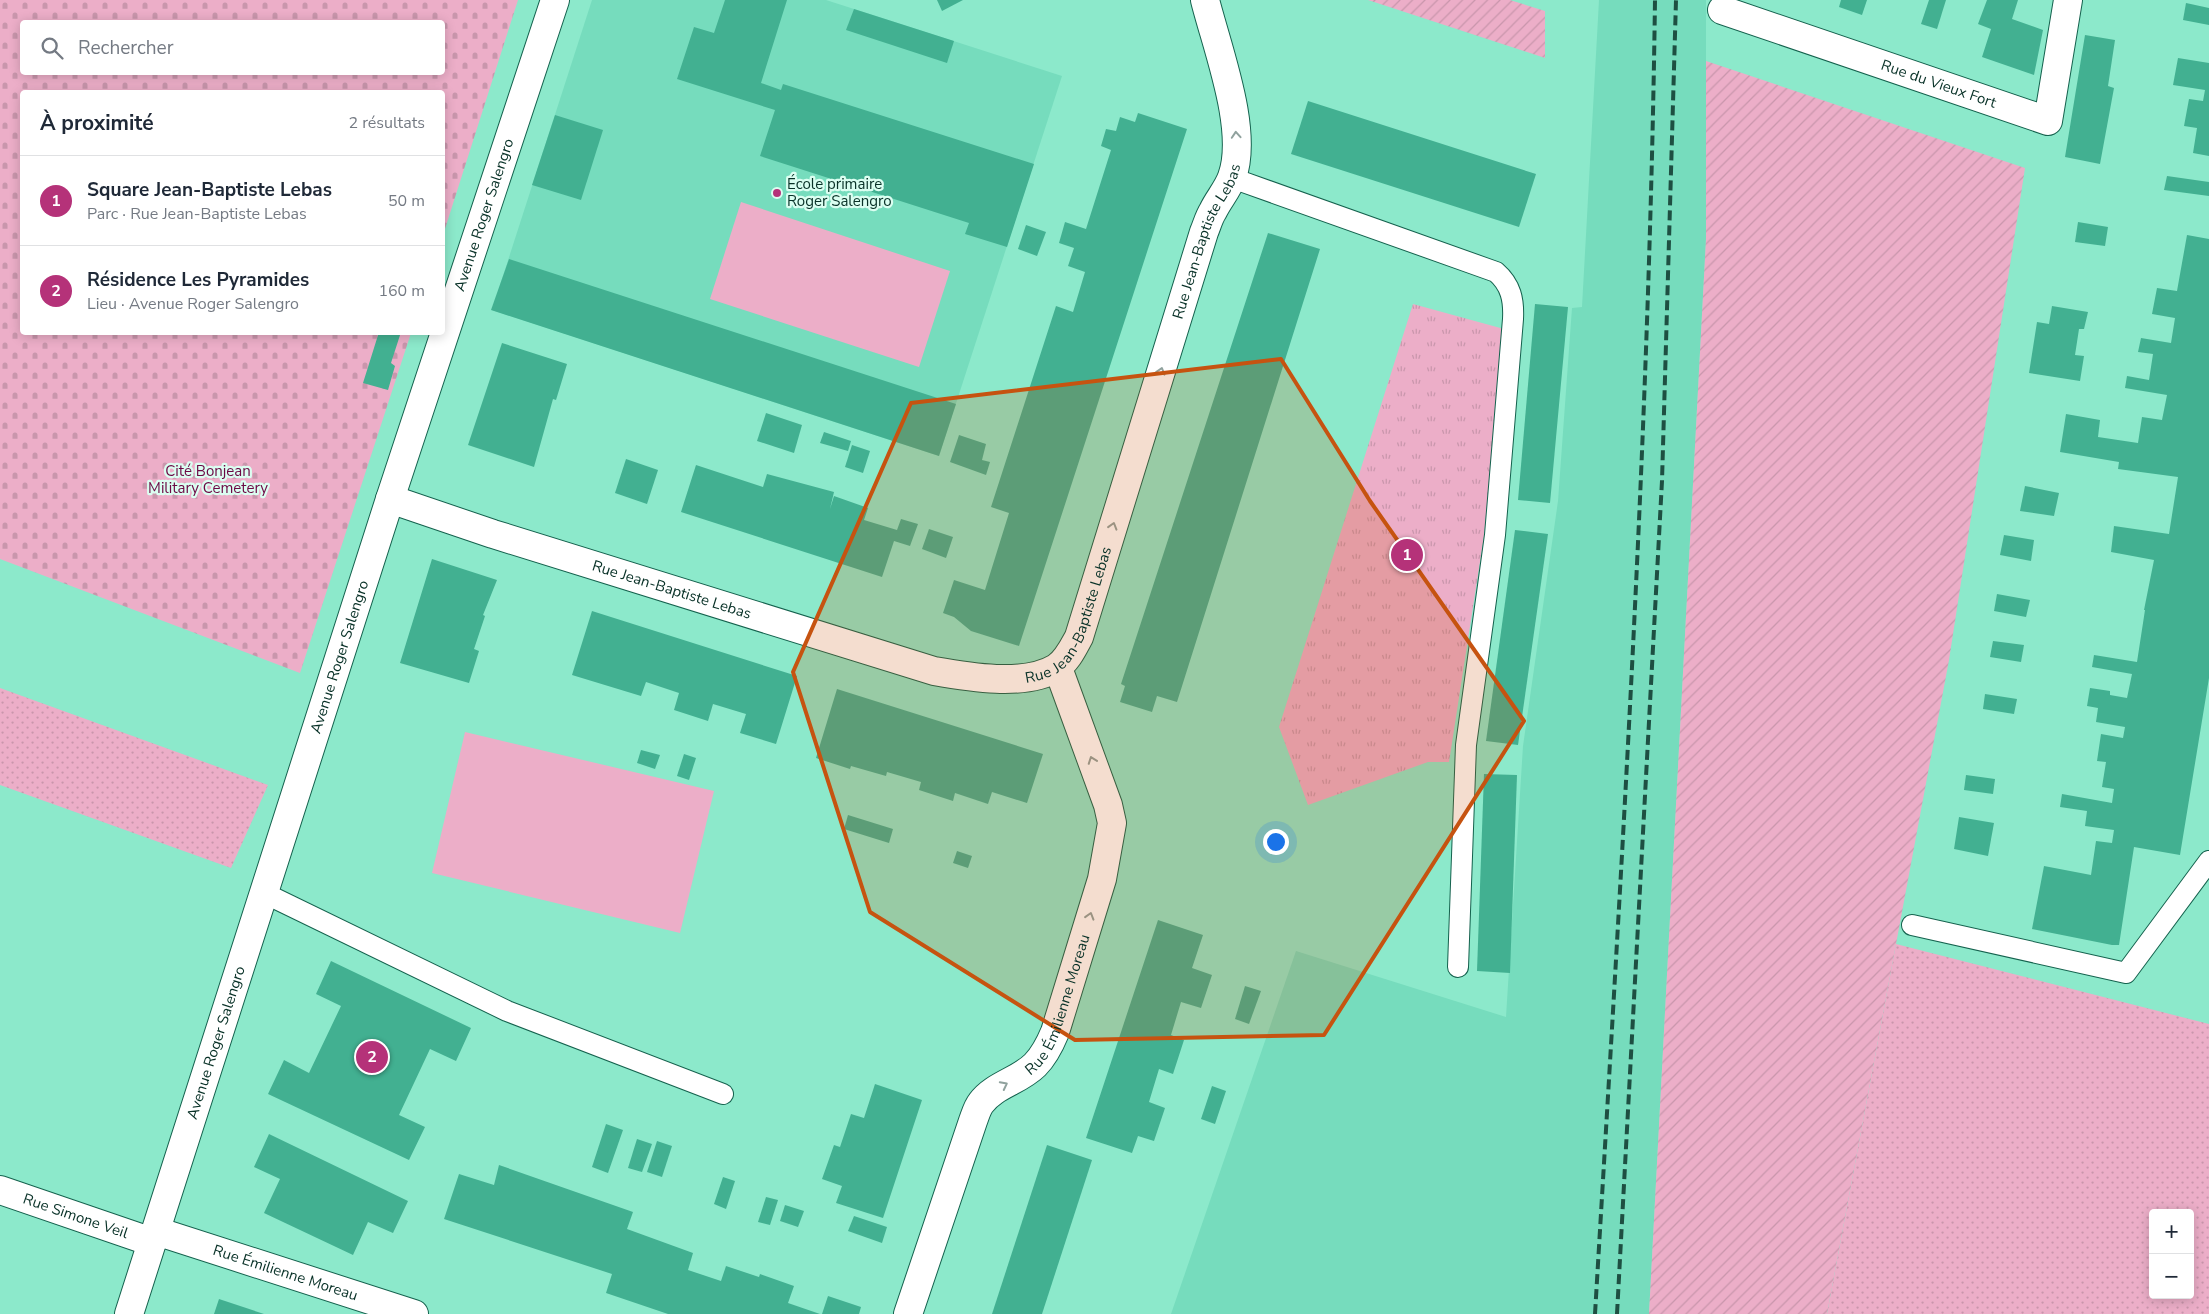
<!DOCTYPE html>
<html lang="fr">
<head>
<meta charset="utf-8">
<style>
	body { margin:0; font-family:"Nunito Sans",sans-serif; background:#f2f2f3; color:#1f2937 }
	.controls { position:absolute; right:15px; bottom:15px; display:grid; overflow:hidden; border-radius:5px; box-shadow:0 2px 12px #0003 }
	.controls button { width:45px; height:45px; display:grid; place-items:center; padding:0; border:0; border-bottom:1px solid #e0e1e3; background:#fff; color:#1f2937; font:25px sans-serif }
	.you { position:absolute; left:1275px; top:841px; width:18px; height:18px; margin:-12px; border:4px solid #fff; border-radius:50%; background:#1a73e8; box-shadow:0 0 0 8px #1a73e833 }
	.badge { display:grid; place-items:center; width:32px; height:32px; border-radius:50%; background:#b53279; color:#fff; font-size:16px; font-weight:700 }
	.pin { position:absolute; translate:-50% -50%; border:2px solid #fff; box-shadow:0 1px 5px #0006 }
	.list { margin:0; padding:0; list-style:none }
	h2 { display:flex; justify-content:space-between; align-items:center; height:65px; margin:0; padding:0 20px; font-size:21px }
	h2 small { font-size:16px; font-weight:400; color:#747a83 }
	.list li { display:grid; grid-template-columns:32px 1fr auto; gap:15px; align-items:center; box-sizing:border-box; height:90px; padding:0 20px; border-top:1px solid #e0e1e3 }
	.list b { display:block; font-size:19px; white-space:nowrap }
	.list p { margin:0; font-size:16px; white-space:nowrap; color:#747a83 }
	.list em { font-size:16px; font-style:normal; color:#747a83 }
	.icon { flex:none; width:28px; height:28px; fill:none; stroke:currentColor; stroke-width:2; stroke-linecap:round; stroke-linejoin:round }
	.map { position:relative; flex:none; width:2209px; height:1314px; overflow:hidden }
	.search { position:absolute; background:#fff; box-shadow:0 2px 12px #0003; left:20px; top:20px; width:425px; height:55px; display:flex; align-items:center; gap:12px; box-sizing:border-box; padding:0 18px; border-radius:5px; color:#747a83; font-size:19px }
	.panel { position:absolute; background:#fff; box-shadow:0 2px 12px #0003; left:20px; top:90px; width:425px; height:245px; border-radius:5px }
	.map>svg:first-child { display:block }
	.built { fill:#76dcbd }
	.grass { fill:url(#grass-dots); fill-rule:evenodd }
	.cemetery { fill:url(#cemetery-stones); fill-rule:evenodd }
	.park { fill:url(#park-tufts) }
	.garden { fill:url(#garden-furrows) }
	.pitch { fill:#ecaec8 }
	.building { fill:#42b091 }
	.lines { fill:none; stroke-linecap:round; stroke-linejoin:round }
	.lane-casing { stroke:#15624e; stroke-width:22 }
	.street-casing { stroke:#15624e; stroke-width:30 }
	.secondary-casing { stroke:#15624e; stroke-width:30 }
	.lane { stroke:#fff; stroke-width:20 }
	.street { stroke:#fff; stroke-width:28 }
	.secondary { stroke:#fff; stroke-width:28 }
	.rail { stroke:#1e4f42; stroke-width:4; stroke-dasharray:10 5; stroke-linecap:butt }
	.oneway { stroke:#90a29e }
	.marked { fill:#c65310; fill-opacity:0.2; stroke:#c65310; stroke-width:4; stroke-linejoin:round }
	.poi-dot { fill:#b53279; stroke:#dbfef1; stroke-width:2 }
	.labels { text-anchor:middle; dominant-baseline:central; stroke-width:4.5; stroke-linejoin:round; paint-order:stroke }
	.street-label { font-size:15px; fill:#083127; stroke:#dbfef1 }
	.poi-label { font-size:15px; fill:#083127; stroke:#dbfef1; text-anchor:start }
	.park-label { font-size:15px; fill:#6c0844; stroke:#dbfef1 }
</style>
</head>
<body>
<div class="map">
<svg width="2209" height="1314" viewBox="0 0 2209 1314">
	<defs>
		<pattern id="grass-dots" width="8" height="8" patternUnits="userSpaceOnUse" patternTransform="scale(1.25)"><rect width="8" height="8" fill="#ecaec8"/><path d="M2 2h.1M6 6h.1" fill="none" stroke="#c996ac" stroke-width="1.8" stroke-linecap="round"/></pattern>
		<pattern id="cemetery-stones" width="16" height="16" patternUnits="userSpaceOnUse" patternTransform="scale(1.25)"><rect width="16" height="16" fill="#ecaec8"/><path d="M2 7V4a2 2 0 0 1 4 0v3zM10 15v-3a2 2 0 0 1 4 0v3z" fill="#c996ac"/></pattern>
		<pattern id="park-tufts" width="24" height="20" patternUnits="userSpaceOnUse" patternTransform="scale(1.25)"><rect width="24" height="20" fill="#ecaec8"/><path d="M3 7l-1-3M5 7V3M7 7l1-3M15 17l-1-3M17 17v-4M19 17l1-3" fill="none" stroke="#c996ac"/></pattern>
		<pattern id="garden-furrows" width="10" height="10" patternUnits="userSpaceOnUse" patternTransform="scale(1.25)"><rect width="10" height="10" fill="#ecaec8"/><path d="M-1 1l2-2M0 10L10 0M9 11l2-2" fill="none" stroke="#c996ac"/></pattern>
	</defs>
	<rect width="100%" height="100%" fill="#8ce9cb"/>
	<g class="built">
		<path d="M592,0H826L1062,76L939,456L492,310Z"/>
		<path d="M1599,0H1706V239L1649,1314H1171L1296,951L1506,1017L1523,746L1558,501L1572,308L1582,307Z"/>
	</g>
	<g class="grass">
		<path d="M0,688L268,785L231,868L0,785Z"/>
		<path d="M1896,944L2209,1024V1314H1827ZM2153,1213H2190V1295H2153Z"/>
	</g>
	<path class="cemetery" d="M0,0H518L443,235L442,92H22V332L411,333L300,673L0,559ZM22,22H442V72H22Z"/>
	<path class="park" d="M1413,304L1504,329L1484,536L1449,762H1428L1308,805L1279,727Z"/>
	<g class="garden">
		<path d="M1368,0H1510L1545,11V58Z"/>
		<path d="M1706,61L2025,168L1949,660L1827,1314H1649L1706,239Z"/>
	</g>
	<g class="pitch">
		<path d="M741,202L950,271L919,367L710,299Z"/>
		<path d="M465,732L714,791L680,933L432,873Z"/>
	</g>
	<g class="building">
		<path d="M725,0H787L761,83L781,90L783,84L1034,164L1007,247L965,234L969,223L760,156L775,110L677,79L694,27L714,33Z"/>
		<path d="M937,0H963L942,11Z"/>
		<path d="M1841,0H1867L1862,15L1839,7Z"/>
		<path d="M1929,0H1946L1937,29L1921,24Z"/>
		<path d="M1987,0H2018L2012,19L2043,30L2034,75L1982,57L1991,29L1978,24Z"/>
		<path d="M2186,3L2209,8V25L2183,20Z"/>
		<path d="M854,9L954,41L947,63L846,30Z"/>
		<path d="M2085,35L2115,40L2108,86L2114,88L2100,164L2065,157Z"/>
		<path d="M2178,58L2209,63V156L2193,153L2197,128L2184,126L2189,99L2203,101L2205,90L2173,85Z"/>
		<path d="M1308,101L1536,174L1519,227L1291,154Z"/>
		<path d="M1138,113L1187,129L1019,646L971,631L954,617L943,613L954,580L985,590L1009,513L991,507L1056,306L1073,312L1085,272L1068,266L1074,248L1059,243L1065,222L1086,229L1111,150L1101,146L1106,129L1116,131L1120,117L1135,122Z"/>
		<path d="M555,115L603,130L581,200L532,185Z"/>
		<path d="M2167,176L2209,182V196L2164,190Z"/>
		<path d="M2078,222L2108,227L2105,246L2075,242Z"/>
		<path d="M1026,225L1046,232L1037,256L1018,249Z"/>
		<path d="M1268,233L1320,249L1177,702L1157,696L1152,712L1120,702L1125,686L1121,684Z"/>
		<path d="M2187,235L2209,239V678L2180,855L2134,847L2119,945H2112L2032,929L2044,866L2091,875L2096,841L2112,843L2114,830L2085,826L2087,811L2060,807L2062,794L2112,803L2114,789L2102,787L2106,762L2097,761L2101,734L2123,738L2125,727L2096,722L2098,708L2087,706L2090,688L2110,691V695L2127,698L2132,674L2092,667L2094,655L2137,662L2145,610H2144L2154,560L2111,552L2114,526L2169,534L2178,477L2118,469L2119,462L2060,452L2066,414L2100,420L2098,437L2138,443L2142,417L2162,420L2167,395L2125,388L2127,376L2149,380L2153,354L2138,352L2141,338L2171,343L2175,318L2152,314L2157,288L2177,291Z"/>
		<path d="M509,259L956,404L939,456L491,310Z"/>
		<path d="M1535,304L1568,307L1550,503L1518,500Z"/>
		<path d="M2052,306L2088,312L2084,329H2079L2075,355L2084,356L2080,381L2029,373L2037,322L2049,324Z"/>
		<path d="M379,332H401L391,363L395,366L388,390L363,383Z"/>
		<path d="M502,343L567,364L556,400L553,399L534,467L468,445Z"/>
		<path d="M766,413L802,425L794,453L757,441Z"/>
		<path d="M824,432L851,441L848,451L820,443Z"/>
		<path d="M959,435L986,444L982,460L990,462L986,475L950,462Z"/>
		<path d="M852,445L870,451L863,473L845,467Z"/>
		<path d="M626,459L658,470L647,504L615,493Z"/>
		<path d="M696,465L763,487L767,474L834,492L830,509L834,496L868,508L864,520L897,530L901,519L918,524L910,546L894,541L882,577L681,512Z"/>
		<path d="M2025,486L2059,493L2054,516L2020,511Z"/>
		<path d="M929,529L953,537L946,558L922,549Z"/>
		<path d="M1515,530L1548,534L1518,745L1486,741Z"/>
		<path d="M2004,535L2034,540L2031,561L2000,555Z"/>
		<path d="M432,559L497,580L483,615L485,616L474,649L479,651L469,683L400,663Z"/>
		<path d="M1997,594L2030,600L2026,617L1994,611Z"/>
		<path d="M592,611L797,676L776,744L740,733L746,714L713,704L708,721L674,710L679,693L646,682L641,696L572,675Z"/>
		<path d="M1993,641L2024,645L2021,662L1990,657Z"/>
		<path d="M837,689L1043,754L1027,803L992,792L988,804L955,793L953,801L919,790L921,782L887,772L886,776L851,766L850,769L816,758Z"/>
		<path d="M1985,694L2017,699L2014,714L1983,709Z"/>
		<path d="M641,750L660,755L655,769L637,763Z"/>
		<path d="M684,754L696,758L689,780L677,776Z"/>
		<path d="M1484,774L1517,775L1510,973L1477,971Z"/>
		<path d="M1966,775L1995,779L1993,794L1964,790Z"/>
		<path d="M848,815L893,829L889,843L844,829Z"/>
		<path d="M1959,817L1994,823L1988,856L1954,849Z"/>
		<path d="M957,851L972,856L968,868L953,863Z"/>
		<path d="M1158,920L1203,935L1192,968L1212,975L1201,1008L1181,1002L1171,1035L1184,1040L1173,1074L1159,1069L1149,1102L1165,1108L1154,1141L1138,1136L1132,1153L1086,1138Z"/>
		<path d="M331,961L471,1028L456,1061L430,1049L399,1115L425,1127L409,1160L268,1094L284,1060L309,1073L341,1006L316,994Z"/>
		<path d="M1245,986L1261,991L1249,1024L1235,1019Z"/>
		<path d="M875,1084L922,1100L883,1218L836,1203L842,1186L822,1179L834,1145L840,1147L851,1114L864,1118Z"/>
		<path d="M1212,1086L1226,1091L1215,1124L1201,1119Z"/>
		<path d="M606,1124L623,1130L608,1173L592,1167Z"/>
		<path d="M269,1134L408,1201L393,1233L368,1222L353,1255L264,1213L280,1179L254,1167Z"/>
		<path d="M637,1139L652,1144L642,1172L628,1168Z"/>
		<path d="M657,1141L672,1146L662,1177L647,1172Z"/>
		<path d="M1047,1145L1092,1160L1042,1314H992Z"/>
		<path d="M499,1165L633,1212L627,1229L693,1253L688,1270L721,1281L726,1266L759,1277L760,1274L794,1286L788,1303L820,1314H668L606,1293L612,1274L444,1219L459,1174L494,1185Z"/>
		<path d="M723,1177L735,1181L726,1209L714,1204Z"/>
		<path d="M766,1197L778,1200L770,1225L758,1222Z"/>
		<path d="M785,1205L804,1211L798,1227L780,1221Z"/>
		<path d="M854,1216L887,1227L882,1243L848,1231Z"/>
		<path d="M828,1296L861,1307L859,1314H822Z"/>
		<path d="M219,1299L264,1314H214Z"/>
	</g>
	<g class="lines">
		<defs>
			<g id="lane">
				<path d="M1232,178L1496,272C1511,285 1514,300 1513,319L1495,535L1466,745L1458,967"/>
				<path d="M264,893L507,1011L723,1094"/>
				<path d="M1912,925L2126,973L2209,861"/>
			</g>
			<g id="street">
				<path id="s1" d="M1722,10L2048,121L2068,0"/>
				<path id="s2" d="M390,499L493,534L934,671C968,677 1025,687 1056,668C1067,661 1073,648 1079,637L1204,232C1207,225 1209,217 1213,211C1218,200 1228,189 1232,177C1249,130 1217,48 1205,0"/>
				<path id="s3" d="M0,1190L152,1242"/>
				<path id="s4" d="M156,1231L414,1314"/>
				<path id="s5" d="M908,1314L973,1121C975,1116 977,1108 981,1103C994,1085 1019,1081 1035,1065C1044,1056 1050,1044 1055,1032L1102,879L1112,823L1108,805L1058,668"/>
			</g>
			<g id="secondary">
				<path id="s6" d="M129,1314L390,499L555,0"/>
			</g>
		</defs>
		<use href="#lane" class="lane-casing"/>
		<use href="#street" class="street-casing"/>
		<use href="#secondary" class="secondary-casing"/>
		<use href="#lane" class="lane"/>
		<use href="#street" class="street"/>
		<use href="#secondary" class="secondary"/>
		<g class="rail">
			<path d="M1595,1314C1621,876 1649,438 1655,0"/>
			<path d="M1617,1314L1662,481L1676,0"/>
		</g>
	</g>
	<defs><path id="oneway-chevron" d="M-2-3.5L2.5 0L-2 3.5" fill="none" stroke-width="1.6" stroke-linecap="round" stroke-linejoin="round" transform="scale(1.25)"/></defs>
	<g class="oneway">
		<use href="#oneway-chevron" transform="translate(1236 135) rotate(-94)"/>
		<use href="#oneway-chevron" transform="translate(1161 371) rotate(-73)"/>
		<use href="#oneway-chevron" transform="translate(1113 526) rotate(-73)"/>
		<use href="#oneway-chevron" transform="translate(1092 760) rotate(-110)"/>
		<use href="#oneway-chevron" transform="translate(1090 916) rotate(-73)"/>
		<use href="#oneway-chevron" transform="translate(1004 1085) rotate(-27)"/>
	</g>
	<path class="marked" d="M1281,359L1370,501L1524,721L1324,1035L1075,1040L870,912L793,672L911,403Z"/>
	<circle class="poi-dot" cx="777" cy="193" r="5"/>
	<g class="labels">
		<g class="street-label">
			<text stroke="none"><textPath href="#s1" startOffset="229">Rue du Vieux Fort</textPath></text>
			<text stroke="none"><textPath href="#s6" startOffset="1155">Avenue Roger Salengro</textPath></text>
			<text stroke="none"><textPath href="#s2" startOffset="1150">Rue Jean-Baptiste Lebas</textPath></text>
			<text stroke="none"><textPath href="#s2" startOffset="296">Rue Jean-Baptiste Lebas</textPath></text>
			<text stroke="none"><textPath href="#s2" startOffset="745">Rue Jean-Baptiste Lebas</textPath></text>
			<text stroke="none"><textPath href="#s6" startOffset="690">Avenue Roger Salengro</textPath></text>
			<text stroke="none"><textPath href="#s5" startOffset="355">Rue Émilienne Moreau</textPath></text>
			<text stroke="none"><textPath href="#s6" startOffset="285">Avenue Roger Salengro</textPath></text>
			<text stroke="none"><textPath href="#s3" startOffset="80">Rue Simone Veil</textPath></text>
			<text stroke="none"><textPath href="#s4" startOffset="136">Rue Émilienne Moreau</textPath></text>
		</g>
		<g class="poi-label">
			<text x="787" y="184">École primaire<tspan x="787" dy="17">Roger Salengro</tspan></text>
		</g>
		<g class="park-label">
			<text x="208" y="471">Cité Bonjean<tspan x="208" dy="17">Military Cemetery</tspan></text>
		</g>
	</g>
</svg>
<div class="controls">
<button>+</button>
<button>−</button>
</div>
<div class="you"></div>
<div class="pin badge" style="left:1407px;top:555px">1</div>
<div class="pin badge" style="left:372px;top:1057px">2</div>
<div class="search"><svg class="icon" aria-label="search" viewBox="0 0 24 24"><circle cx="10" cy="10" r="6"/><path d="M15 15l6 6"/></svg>Rechercher</div>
<section class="panel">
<h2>À proximité<small>2 résultats</small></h2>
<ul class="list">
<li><span class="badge">1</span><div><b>Square Jean-Baptiste Lebas</b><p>Parc · Rue Jean-Baptiste Lebas</p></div><em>50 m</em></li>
<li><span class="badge">2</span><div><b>Résidence Les Pyramides</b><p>Lieu · Avenue Roger Salengro</p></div><em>160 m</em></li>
</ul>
</section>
</div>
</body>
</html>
